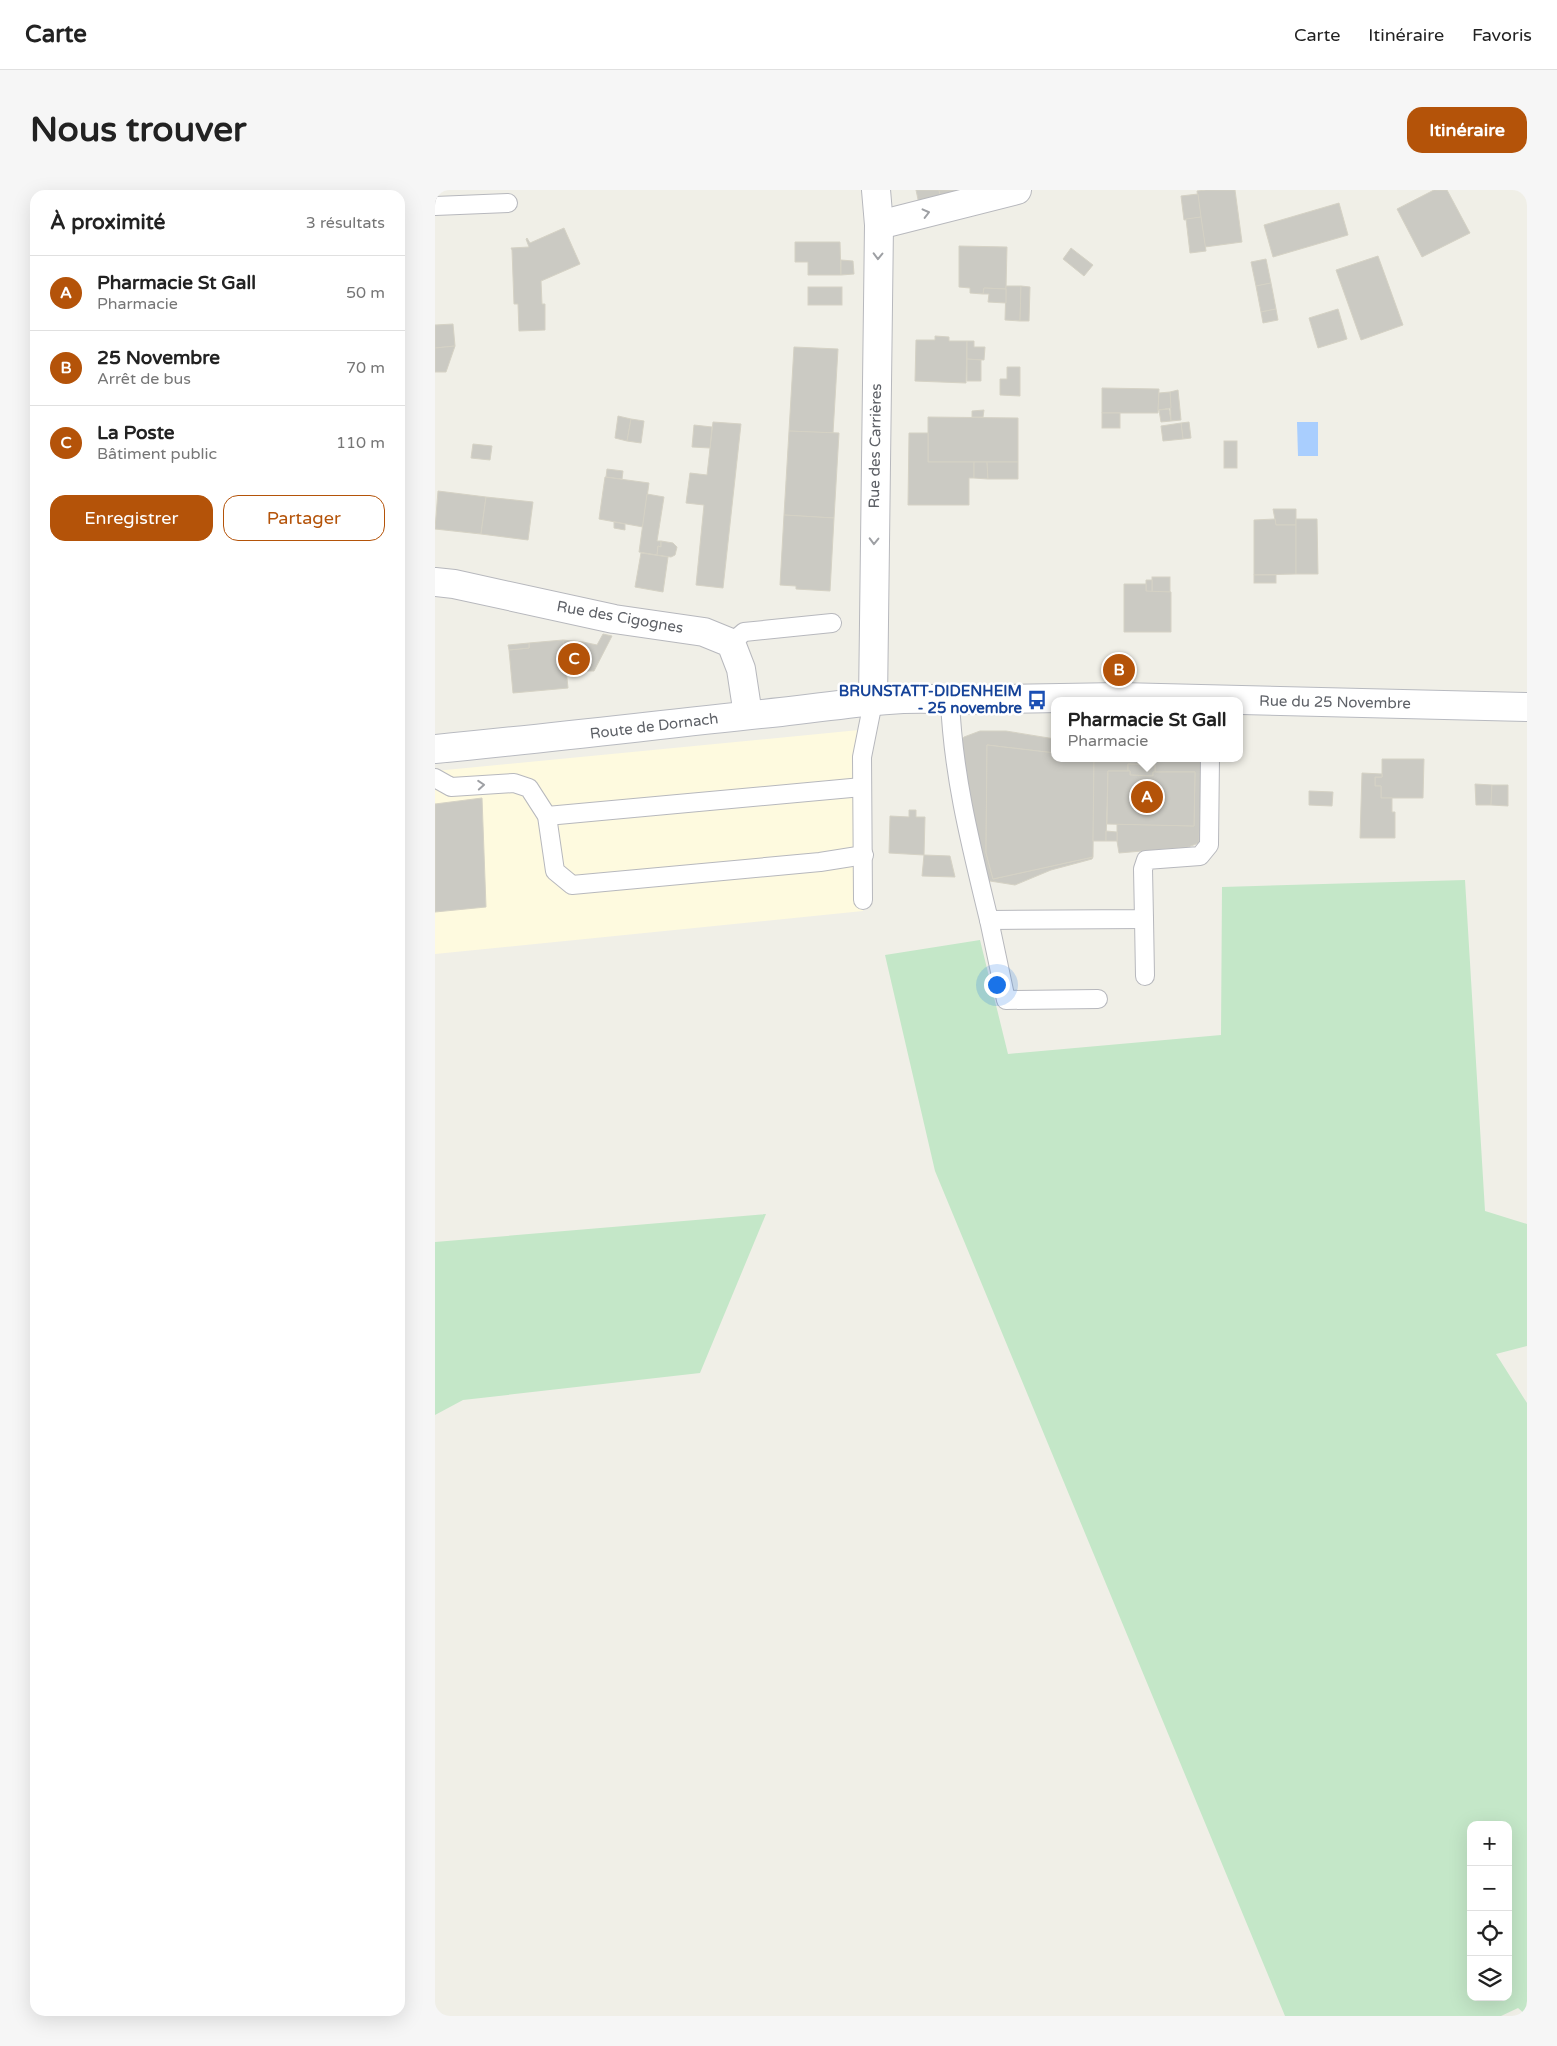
<!DOCTYPE html>
<html lang="fr">
<head>
<meta charset="utf-8">
<style>
	body { margin:0; font-family:"Varela Round",sans-serif; background:#f6f6f6; color:#222 }
	.controls { position:absolute; right:15px; bottom:15px; display:grid; overflow:hidden; border-radius:10px; box-shadow:0 5px 20px #0002 }
	.controls button { width:45px; height:45px; display:grid; place-items:center; padding:0; border:0; border-bottom:1px solid #e0e0e0; background:#fff; color:#222; font:25px sans-serif }
	.you { position:absolute; left:561px; top:794px; width:18px; height:18px; margin:-12px; border:4px solid #fff; border-radius:50%; background:#1a73e8; box-shadow:0 0 0 8px #1a73e833 }
	.badge { display:grid; place-items:center; width:32px; height:32px; border-radius:50%; background:#b45309; color:#fff; font-size:16px; font-weight:700 }
	.pin { position:absolute; translate:-50% -50%; border:2px solid #fff; box-shadow:0 1px 5px #0006 }
	.popup { position:absolute; left:616px; top:507px; width:192px; height:65px; box-sizing:border-box; display:grid; place-content:center; border-radius:10px; background:#fff; filter:drop-shadow(0 1px 4px #0005); font-size:16px; white-space:nowrap; color:#767676 }
	.popup b { font-size:19px; color:#222 }
	.popup::after { content:''; position:absolute; left:50%; top:100%; margin-left:-10px; border:10px solid transparent; border-top-color:#fff }
	.list { margin:0; padding:0; list-style:none }
	h2 { display:flex; justify-content:space-between; align-items:center; height:65px; margin:0; padding:0 20px; font-size:21px }
	h2 small { font-size:16px; font-weight:400; color:#767676 }
	.list li { display:grid; grid-template-columns:32px 1fr auto; gap:15px; align-items:center; box-sizing:border-box; height:75px; padding:0 20px; border-top:1px solid #e0e0e0 }
	.list b { display:block; font-size:19px; white-space:nowrap }
	.list p { margin:0; font-size:16px; white-space:nowrap; color:#767676 }
	.list em { font-size:16px; font-style:normal; color:#767676 }
	.actions { display:flex; gap:10px; padding:15px 20px }
	.actions a { flex:1; padding:11px 0; border:1px solid #b45309; border-radius:15px; text-align:center; font-size:18px; color:#b45309 }
	.actions .main { background:#b45309; color:#fff }
	.icon { flex:none; width:28px; height:28px; fill:none; stroke:currentColor; stroke-width:2; stroke-linecap:round; stroke-linejoin:round }
	.map { position:relative; flex:none; width:1092px; height:1826px; overflow:hidden; border-radius:15px }
	header { display:flex; align-items:center; gap:30px; box-sizing:border-box; height:70px; padding:0 25px; background:#fff; border-bottom:1px solid #e0e0e0 }
	header strong { font-size:24px }
	nav { display:flex; gap:28px; margin-inline-start:auto; font-size:18px }
	.intro { display:flex; align-items:center; justify-content:space-between; box-sizing:border-box; height:120px; padding:0 30px }
	h1 { margin:0; font-size:35px }
	.button { padding:12px 22px; border-radius:15px; background:#b45309; color:#fff; font-size:18px; font-weight:700 }
	main { display:flex; gap:30px; padding:0 30px }
	aside { flex:1; background:#fff; border-radius:15px; box-shadow:0 5px 20px #0002 }
	.map>svg:first-child { display:block }
	.commercial { fill:#fefadf }
	.green { fill:#c4e7c8; fill-rule:evenodd }
	.water { fill:#a9cefe }
	.building { fill:#cbcac3; stroke:#d5d2c5 }
	.lines { fill:none; stroke-linecap:round; stroke-linejoin:round }
	.lane-casing { stroke:#b7b8bd; stroke-width:20 }
	.street-casing { stroke:#b7b8bd; stroke-width:30 }
	.secondary-casing { stroke:#b8bac0; stroke-width:30 }
	.lane { stroke:#fff; stroke-width:18 }
	.street { stroke:#fff; stroke-width:28 }
	.secondary { stroke:#fff; stroke-width:28 }
	.oneway { stroke:#9ea0a4 }
	.labels { text-anchor:middle; dominant-baseline:central; stroke-width:5; stroke-linejoin:round; paint-order:stroke }
	.street-label { font-size:15px; fill:#5e6167; stroke:#fff }
	.transit-label { font-size:15px; font-weight:bold; fill:#164399; stroke:#fff; text-anchor:end }
</style>
</head>
<body>
<header>
<strong>Carte</strong>
<nav><a>Carte</a><a>Itinéraire</a><a>Favoris</a></nav>
</header>
<div class="intro"><h1>Nous trouver</h1><a class="button">Itinéraire</a></div>
<main>
<aside>
<h2>À proximité<small>3 résultats</small></h2>
<ul class="list">
<li><span class="badge">A</span><div><b>Pharmacie St Gall</b><p>Pharmacie</p></div><em>50 m</em></li>
<li><span class="badge">B</span><div><b>25 Novembre</b><p>Arrêt de bus</p></div><em>70 m</em></li>
<li><span class="badge">C</span><div><b>La Poste</b><p>Bâtiment public</p></div><em>110 m</em></li>
</ul>
<div class="actions"><a class="main">Enregistrer</a><a>Partager</a></div>
</aside>
<div class="map">
<svg width="1092" height="1826" viewBox="0 0 1092 1826">
	<rect width="100%" height="100%" fill="#f0efe7"/>
	<path class="commercial" d="M424,540L428,721L0,764V581Z"/>
	<g class="green">
		<path d="M1030,690L1050,1021L1092,1034V1156L1061,1164L1092,1213V1826L1083,1818L1066,1826H850L500,981L450,765L545,750L573,864L786,845L787,697ZM1036,1635H1073V1807H1036Z"/>
		<path d="M331,1024L265,1183L28,1210L0,1225V1052Z"/>
	</g>
	<path class="water" d="M862,232H883V266H863Z"/>
	<g class="building">
		<path d="M481,0H504L506,9L484,14Z"/>
		<path d="M504,0H541L506,9Z"/>
		<path d="M771,0H800L807,52L770,57L762,1Z"/>
		<path d="M999,0H1012L1035,43L987,67L962,19Z"/>
		<path d="M763,4L766,27L749,30L746,6Z"/>
		<path d="M904,13L913,45L838,67L829,35Z"/>
		<path d="M766,27L771,61L755,63L751,29Z"/>
		<path d="M129,38L145,74L106,91L107,114H110V140L84,141L83,114H79L77,60L76,58L94,57L91,49L92,48L95,53Z"/>
		<path d="M360,52H405L406,85H373V72H360Z"/>
		<path d="M524,56L572,57L571,99L549,98L548,104L535,103V98L524,97Z"/>
		<path d="M636,58L658,75L649,86L628,69Z"/>
		<path d="M943,66L968,135L926,150L901,80Z"/>
		<path d="M831,69L836,93L821,96L816,72Z"/>
		<path d="M406,70L418,71L419,84L406,85Z"/>
		<path d="M836,93L841,119L826,122L821,96Z"/>
		<path d="M571,96H586L585,131L570,130Z"/>
		<path d="M586,96L595,97L594,131H585Z"/>
		<rect x="373" y="97" width="34" height="18"/>
		<path d="M549,98L571,99V113L553,112L554,104H548Z"/>
		<path d="M841,119L843,130L828,133L826,122Z"/>
		<path d="M903,119L912,149L883,158L874,128Z"/>
		<path d="M18,134L20,156L0,158V135Z"/>
		<path d="M500,146L514,147V151H532L531,193L480,191L481,150H500Z"/>
		<path d="M532,151H539V157H550L549,170L532,169Z"/>
		<path d="M20,156L11,182H0V158Z"/>
		<path d="M359,157L403,159L398,243L354,241Z"/>
		<path d="M532,169L546,170V191H532Z"/>
		<path d="M572,177H585V206L565,205V189H572Z"/>
		<path d="M667,198L724,199L723,223H667Z"/>
		<path d="M743,200L746,230L736,231L735,202Z"/>
		<path d="M735,202L736,218L723,220L724,203Z"/>
		<path d="M734,219L736,231L726,232L724,220Z"/>
		<path d="M549,220L548,227H537V221Z"/>
		<rect x="667" y="223" width="18" height="15"/>
		<path d="M183,226L196,229L192,251L180,248Z"/>
		<path d="M493,227L583,228V272H493Z"/>
		<path d="M196,229L209,231L206,253L192,251Z"/>
		<path d="M278,232L306,234L288,398L261,395L269,315L251,313L255,283L272,285Z"/>
		<path d="M754,232L756,248L748,249L746,233Z"/>
		<path d="M746,233L748,249L728,251L726,236Z"/>
		<path d="M259,235L277,237L275,258L257,257Z"/>
		<path d="M354,241L404,243L399,328L349,325Z"/>
		<path d="M474,243H493V272H539V288H534V315H473Z"/>
		<rect x="789" y="251" width="13" height="27"/>
		<path d="M38,254L57,256L55,270L36,268Z"/>
		<path d="M539,272H552L553,289L539,288Z"/>
		<path d="M552,272H583V289H553Z"/>
		<path d="M172,279L188,281L187,289L171,287Z"/>
		<path d="M170,287L214,293L208,337L164,329Z"/>
		<path d="M3,301L51,307L46,344L0,339Z"/>
		<path d="M212,304L229,307L222,351H226V357L223,356L222,365L204,362Z"/>
		<path d="M51,307L98,312L93,350L46,344Z"/>
		<path d="M838,319H861V335H841Z"/>
		<path d="M349,325L399,328L395,401L361,399V396L345,395Z"/>
		<path d="M840,329L841,335H861V384L819,385V330Z"/>
		<path d="M861,329H882L883,384H861Z"/>
		<path d="M179,332L190,334V340L179,338Z"/>
		<path d="M226,351L238,353L242,357L240,365L236,367L222,365L223,356L226,357Z"/>
		<path d="M206,363L233,367L228,402L200,397Z"/>
		<rect x="819" y="385" width="22" height="8"/>
		<rect x="717" y="387" width="18" height="15"/>
		<path d="M711,390H717V402L711,401Z"/>
		<path d="M689,394H711V401L736,402V442H689Z"/>
		<path d="M168,444L177,446L159,481H147L148,452L162,455Z"/>
		<path d="M128,450L148,452L147,481H131Z"/>
		<path d="M128,450L133,498L78,503L74,460L94,458V453Z"/>
		<path d="M94,453V458L74,460L73,455Z"/>
		<path d="M545,541H571L620,549V563L552,555L551,663L558,689L658,667L657,669L616,680L580,695L555,691L550,688L525,552L529,547Z"/>
		<path d="M552,555L620,563V568H659L658,667L558,689L551,663Z"/>
		<path d="M659,568H778L765,618L764,653L753,657L684,663L682,651V634L759,636L760,582H720V575L693,574V581H673L671,651H658Z"/>
		<path d="M947,569H989L988,608H946V596H940V587H947Z"/>
		<path d="M693,574L720,575V582H718V586L695,585V581H693Z"/>
		<path d="M673,581H695V585L718,586V582H760L759,636L672,634Z"/>
		<path d="M927,583L947,584V587H940V596H946V608H957V622H960V648H925Z"/>
		<path d="M1040,594L1057,595L1056,615H1041Z"/>
		<path d="M1057,595H1073V616L1056,615Z"/>
		<path d="M874,601L898,602L897,616L874,615Z"/>
		<path d="M47,608L51,717L0,722V614Z"/>
		<path d="M474,620H481V627H490L489,665L454,663L455,626L474,627Z"/>
		<path d="M671,641L682,642V651H671Z"/>
		<path d="M489,665L515,666L520,687L487,686Z"/>
	</g>
	<g class="lines">
		<defs>
			<g id="lane">
				<path d="M0,16L73,13"/>
				<path d="M296,453L309,442L397,433"/>
				<path d="M515,510C518,586 536,656 554,730L709,729L708,679L711,670L765,666L774,655L775,568"/>
				<path d="M0,588L16,597L79,593L94,598L112,626L120,681L137,695L385,672L429,665"/>
				<path d="M112,626L427,597"/>
				<path d="M428,710L427,567L438,512"/>
				<path d="M709,729L710,786"/>
				<path d="M554,730L571,810L663,809"/>
			</g>
			<g id="street">
				<path d="M444,35L582,0"/>
				<path d="M0,392L19,394L179,429L269,442L296,453L306,479L313,525"/>
				<path d="M438,512L444,35L441,0"/>
			</g>
			<path id="secondary" d="M0,559C115,548 230,534 346,522C401,516 460,505 515,510L685,507L1092,517"/>
		</defs>
		<use href="#lane" class="lane-casing"/>
		<use href="#street" class="street-casing"/>
		<use href="#secondary" class="secondary-casing"/>
		<use href="#lane" class="lane"/>
		<use href="#street" class="street"/>
		<use href="#secondary" class="secondary"/>
	</g>
	<defs><path id="oneway-chevron" d="M-2-3.5L2.5 0L-2 3.5" fill="none" stroke-width="1.6" stroke-linecap="round" stroke-linejoin="round" transform="scale(1.25)"/></defs>
	<g class="oneway">
		<use href="#oneway-chevron" transform="translate(491 23) rotate(-14)"/>
		<use href="#oneway-chevron" transform="translate(443 66) rotate(91)"/>
		<use href="#oneway-chevron" transform="translate(439 351) rotate(91)"/>
		<use href="#oneway-chevron" transform="translate(46 595) rotate(-4)"/>
	</g>
	<defs>
		<symbol id="bus-bare" viewBox="-9 -9 18 18"><path d="M-5-6H5V4H4V6H2V4H-2V6H-4V4H-5ZM-3.5-4V0h7V-4ZM-3.5 1.2v1.5H-2V1.2ZM2 1.2v1.5H3.5V1.2Z" fill="#1a4fb4" stroke="#fff" stroke-width="2.5" paint-order="stroke"/></symbol>
	</defs>
	<g fill-rule="evenodd">
		<use href="#bus-bare" x="588" y="496" width="28" height="28"/>
	</g>
	<g class="labels">
		<g class="street-label">
			<text transform="translate(440 256) rotate(-89)">Rue des Carrières</text>
			<text transform="translate(185 427) rotate(10)">Rue des Cigognes</text>
			<text transform="translate(900 512) rotate(1)">Rue du 25 Novembre</text>
			<text transform="translate(219 536) rotate(-7)">Route de Dornach</text>
		</g>
		<g class="transit-label">
			<text x="587" y="501">BRUNSTATT-DIDENHEIM<tspan x="587" dy="17">- 25 novembre</tspan></text>
		</g>
	</g>
</svg>
<div class="controls">
<button>+</button>
<button>−</button>
<button><svg class="icon" aria-label="locate" viewBox="0 0 24 24"><circle cx="12" cy="12" r="6"/><path d="M12 2v4M12 18v4M2 12h4M18 12h4"/></svg></button>
<button><svg class="icon" aria-label="layers" viewBox="0 0 24 24"><path d="M12 4l9 5-9 5-9-5zM3 14l9 5 9-5"/></svg></button>
</div>
<div class="you"></div>
<div class="pin badge" style="left:712px;top:607px">A</div>
<div class="popup"><b>Pharmacie St Gall</b>Pharmacie</div>
<div class="pin badge" style="left:684px;top:480px">B</div>
<div class="pin badge" style="left:139px;top:469px">C</div>
</div>
</main>
</body>
</html>
